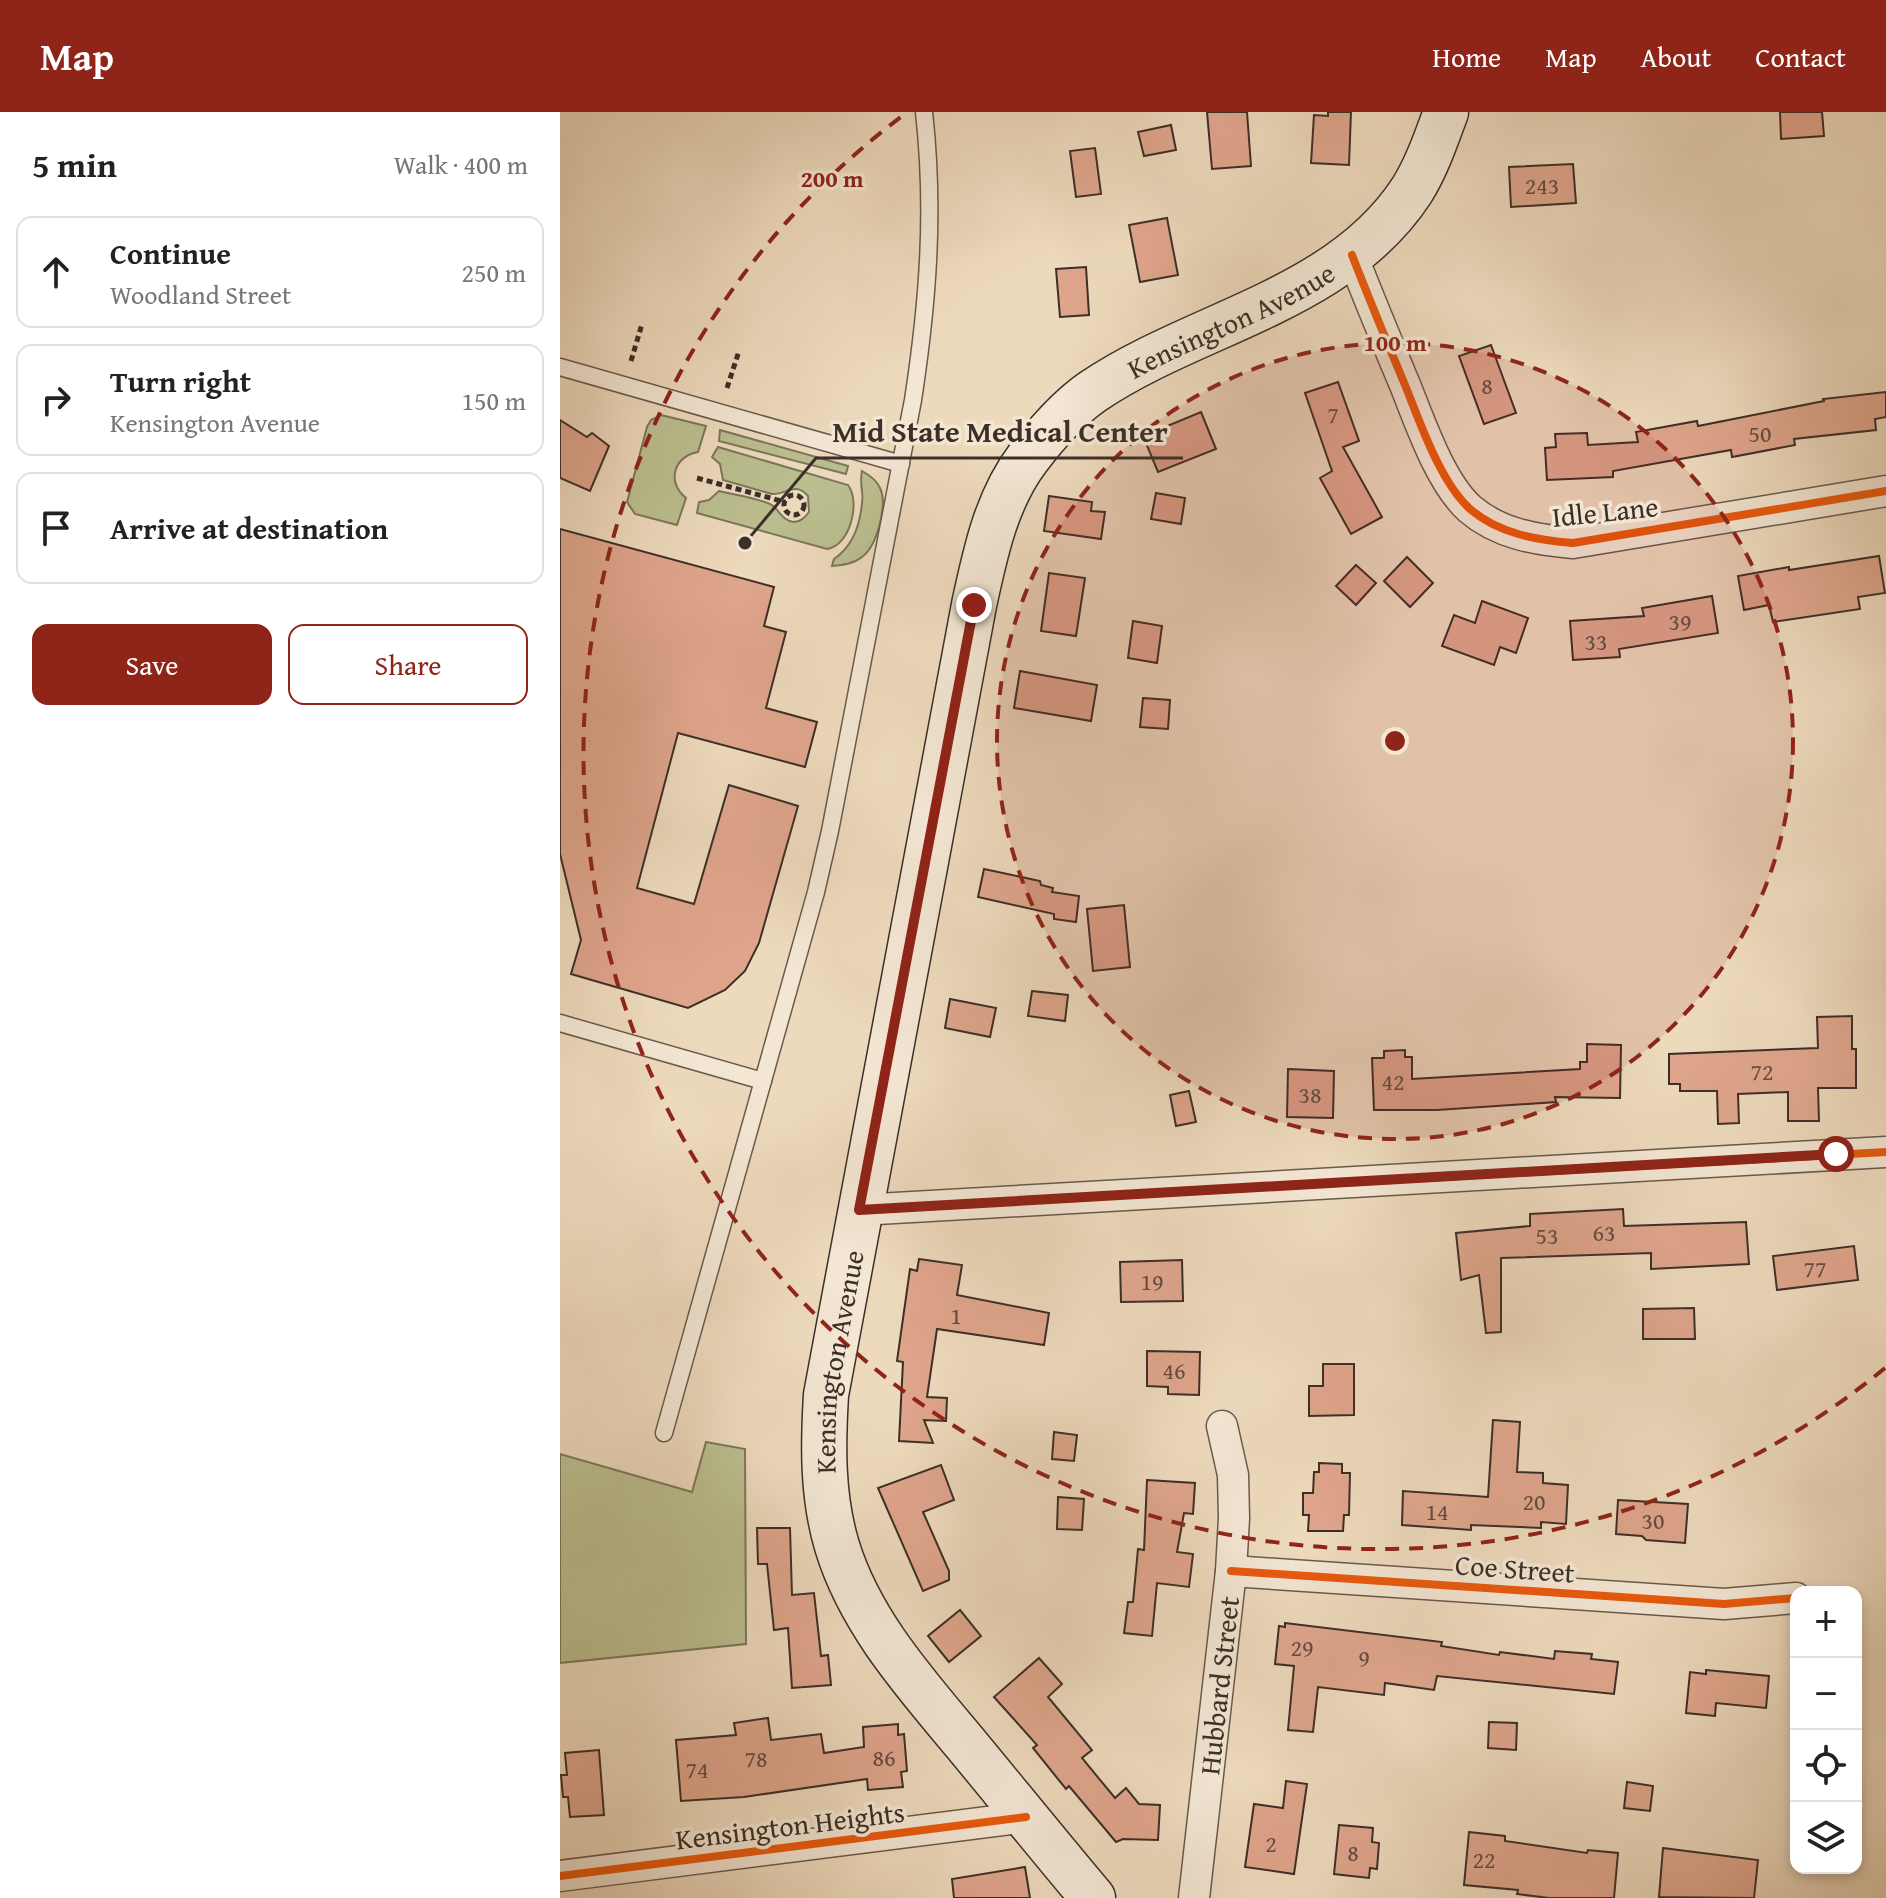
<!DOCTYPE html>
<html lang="en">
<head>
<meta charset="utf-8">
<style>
	body { margin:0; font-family:"Gentium Book Plus",serif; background:#f6f6f6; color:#222 }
	.controls { position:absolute; right:24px; bottom:24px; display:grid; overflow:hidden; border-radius:16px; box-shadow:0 4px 12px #0003 }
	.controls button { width:72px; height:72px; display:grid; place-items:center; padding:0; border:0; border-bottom:2px solid #e0e0e0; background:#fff; color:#222; font:40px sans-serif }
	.stop { position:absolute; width:24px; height:24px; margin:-18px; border:6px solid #8f2418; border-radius:50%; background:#fff }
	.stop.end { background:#8f2418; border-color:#fff; box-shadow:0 2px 8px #0008 }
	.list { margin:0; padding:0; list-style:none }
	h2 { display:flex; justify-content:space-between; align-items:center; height:104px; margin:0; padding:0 32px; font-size:34px }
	h2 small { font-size:26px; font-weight:400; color:#767676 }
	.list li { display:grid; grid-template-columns:52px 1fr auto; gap:24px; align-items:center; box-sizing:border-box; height:112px; margin:0 16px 16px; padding:0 16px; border:2px solid #e0e0e0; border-radius:16px }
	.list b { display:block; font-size:30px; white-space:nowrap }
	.list p { margin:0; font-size:26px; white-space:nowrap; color:#767676 }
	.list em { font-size:26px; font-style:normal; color:#767676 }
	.actions { display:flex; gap:16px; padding:24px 32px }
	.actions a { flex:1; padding:18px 0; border:2px solid #8f2418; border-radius:16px; text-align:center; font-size:28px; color:#8f2418 }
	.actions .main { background:#8f2418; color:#fff }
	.icon { flex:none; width:44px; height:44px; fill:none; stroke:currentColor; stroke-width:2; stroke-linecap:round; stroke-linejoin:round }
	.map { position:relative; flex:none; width:1326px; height:1786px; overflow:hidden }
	header { display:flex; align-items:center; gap:48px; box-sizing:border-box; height:112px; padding:0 40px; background:#8f2418; color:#fff }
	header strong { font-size:38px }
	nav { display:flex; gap:44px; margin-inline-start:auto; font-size:28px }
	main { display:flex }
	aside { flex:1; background:#fff }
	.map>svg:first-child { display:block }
	.green { fill:#bbbe8f; stroke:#7c765c; stroke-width:2 }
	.building { fill:#dfa58c; stroke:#3c2f28; stroke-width:2 }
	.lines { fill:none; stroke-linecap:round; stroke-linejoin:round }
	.lane-casing { stroke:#685a4d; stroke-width:19 }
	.street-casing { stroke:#685a4d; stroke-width:33 }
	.secondary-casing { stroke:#3c2f28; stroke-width:47 }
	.path { stroke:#3c2f28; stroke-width:5; stroke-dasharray:6 4; stroke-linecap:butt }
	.lane { stroke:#f3e6d3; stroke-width:16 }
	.street { stroke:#f3e6d3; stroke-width:30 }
	.secondary { stroke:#f3e6d3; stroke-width:44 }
	.cycleway-casing { stroke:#f3e6d3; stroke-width:13 }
	.cycleway { stroke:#e8590c; stroke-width:8 }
	.route { stroke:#8f2418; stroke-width:10 }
	.ring { fill:none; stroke:#8f2418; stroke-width:4; stroke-dasharray:14 10 }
	.labels { text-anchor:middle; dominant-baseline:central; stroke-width:7; stroke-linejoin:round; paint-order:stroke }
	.number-label { font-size:24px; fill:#654c41 }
	.street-label { font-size:28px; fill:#3c2f28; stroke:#f3e6d3 }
	.centre { fill:#8f2418; stroke:#f3e6d3; stroke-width:4 }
	.ring-label { font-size:24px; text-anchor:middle; font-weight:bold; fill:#8f2418; stroke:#f3e6d3; stroke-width:7; stroke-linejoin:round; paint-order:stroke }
	.leader { fill:none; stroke:#3c2f28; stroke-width:3 }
	.callout-dot { fill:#3c2f28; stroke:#f3e6d3; stroke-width:3 }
	.callout-label { font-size:30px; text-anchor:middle; font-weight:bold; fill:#3c2f28; stroke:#f3e6d3; stroke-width:7; stroke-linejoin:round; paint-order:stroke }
</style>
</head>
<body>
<header>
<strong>Map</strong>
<nav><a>Home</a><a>Map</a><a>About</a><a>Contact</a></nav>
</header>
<main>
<aside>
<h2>5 min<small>Walk · 400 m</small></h2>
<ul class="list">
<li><svg class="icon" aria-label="ahead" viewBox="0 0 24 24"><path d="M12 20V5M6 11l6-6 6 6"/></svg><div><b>Continue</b><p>Woodland Street</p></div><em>250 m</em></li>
<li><svg class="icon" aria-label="right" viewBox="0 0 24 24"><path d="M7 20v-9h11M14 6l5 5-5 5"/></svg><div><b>Turn right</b><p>Kensington Avenue</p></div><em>150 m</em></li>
<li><svg class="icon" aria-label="arrive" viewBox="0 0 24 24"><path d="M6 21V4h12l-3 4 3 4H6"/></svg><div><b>Arrive at destination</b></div></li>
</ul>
<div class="actions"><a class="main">Save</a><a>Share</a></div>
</aside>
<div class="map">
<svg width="1326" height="1786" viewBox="0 0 1326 1786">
	<rect width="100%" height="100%" fill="#edd9bc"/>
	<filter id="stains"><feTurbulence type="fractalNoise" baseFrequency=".0025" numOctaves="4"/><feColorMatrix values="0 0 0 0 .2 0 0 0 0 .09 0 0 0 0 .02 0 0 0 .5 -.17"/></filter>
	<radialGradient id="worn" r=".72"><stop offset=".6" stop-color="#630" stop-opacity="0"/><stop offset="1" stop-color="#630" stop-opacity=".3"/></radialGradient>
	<g class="green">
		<path d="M101,303L146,314L138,340C114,344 106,370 126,386L117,413L75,402L67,390L87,315L91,308Z"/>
		<path d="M160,318L288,354L286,362L159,329Z"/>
		<path d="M158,335L288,373C301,390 290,434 267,437L137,401L139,390L149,388L159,379C175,383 194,385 210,392C218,395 221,409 234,410C241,410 245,405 249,400L248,384C235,369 226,383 212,382L163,368L160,352L152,345Z"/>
		<path d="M302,359C309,363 317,368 320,376C328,393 317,434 302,445C293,452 283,453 272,454L274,447C292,435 300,413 302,391C304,379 299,374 302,359Z"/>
		<path d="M146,1330L185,1337L186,1532L0,1551V1342L132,1380Z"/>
	</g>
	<g class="building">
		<path d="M647,0H687L691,54L652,57Z"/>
		<path d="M768,0H791L789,53L751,51L754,3L768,4Z"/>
		<path d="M1220,0H1262L1264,24L1221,27Z"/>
		<path d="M611,13L616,38L584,44L578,20Z"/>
		<path d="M535,36L541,82L516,85L510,39Z"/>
		<path d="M1013,52L1016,91L951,95L949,55Z"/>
		<path d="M607,106L618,163L580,170L569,113Z"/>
		<path d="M526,155L529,203L500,205L496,157Z"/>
		<path d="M931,233L956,301L924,312L899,244Z"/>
		<path d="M778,270L799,329L783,335L822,405L791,422L760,366L772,359L745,281Z"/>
		<path d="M1326,280V305L1315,307L1316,318L1234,327L1235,333L1172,345L1171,338L1053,359V365L987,368L985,336L996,335L995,322L1027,321L1028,333L1078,330L1076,320L1137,309L1138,314L1264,289L1263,287Z"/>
		<path d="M641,300L656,337L598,360L583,324Z"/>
		<path d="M0,308L27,325L32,321L49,334L30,379L0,366Z"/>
		<path d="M596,381L625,386L621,412L591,407Z"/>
		<path d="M489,384L532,390L531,399L545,400L541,427L484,419Z"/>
		<path d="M0,417L214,475L204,514L226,520L206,596L257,610L245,655L118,621L77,776L134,792L169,673L238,694L199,831L185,859L165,878L128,896L11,862L21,828L0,742Z"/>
		<path d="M1319,444L1325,481L1298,485L1300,497L1213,510L1209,493L1184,498L1178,464L1229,455V458Z"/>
		<path d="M847,445L873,471L850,495L824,469Z"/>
		<path d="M796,453L816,471L796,493L776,474Z"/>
		<path d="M489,461L525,466L516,524L481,519Z"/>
		<path d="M1152,484L1158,521L1059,537L1060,545L1013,548L1010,509L1084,504L1082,496Z"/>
		<path d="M922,489L968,506L956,541L940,535L934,553L882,534L894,503L915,511Z"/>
		<path d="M573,509L602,514L597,551L568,546Z"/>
		<path d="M460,559L537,573L531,609L454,596Z"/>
		<path d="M583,586L610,588L608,617L580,615Z"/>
		<path d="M424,757L480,769L481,773L493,776L492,780L519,784L516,810L494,807V802L418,785Z"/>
		<path d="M564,793L570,855L533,859L527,797Z"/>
		<path d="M472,879L508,883L505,909L468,904Z"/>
		<path d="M390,887L436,896L430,925L385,916Z"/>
		<path d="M1292,904V937H1296V976H1258L1259,1009H1228V980L1178,982L1179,1011L1158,1012L1157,979H1120V972H1109V942L1258,936L1257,905Z"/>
		<path d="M1027,932L1061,933L1060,986L995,985L996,990L877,998H814L812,946H824V939L845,938V945H852V967L1020,957V950H1027Z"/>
		<path d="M728,957L774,959L773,1006L727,1005Z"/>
		<path d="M629,979L636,1010L616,1014L610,983Z"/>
		<path d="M1063,1097L1064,1114L1186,1110L1189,1152L1091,1157V1141L941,1146V1220L926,1221L919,1163L901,1168L896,1121L970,1114V1102Z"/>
		<path d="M1294,1134L1298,1168L1217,1178L1213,1144Z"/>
		<path d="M359,1147L402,1153L397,1183L489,1201L484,1233L377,1217L367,1285L387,1286L386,1309L364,1308L373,1331L339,1329L343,1250L337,1249L350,1157L357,1159Z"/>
		<path d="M622,1148L623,1189L561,1190L560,1150Z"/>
		<path d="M1134,1196L1135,1227H1083V1197Z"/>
		<path d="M587,1239L640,1240L639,1283L608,1282V1275L587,1274Z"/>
		<path d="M763,1252H794V1303L749,1304V1274H763Z"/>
		<path d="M933,1308L960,1310L957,1360L983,1361V1371L1008,1373L1006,1412L981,1410V1416L911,1413V1418L842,1413L843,1379L928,1385Z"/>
		<path d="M494,1320L517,1323L514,1349L492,1347Z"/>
		<path d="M759,1351L782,1352V1361H790L789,1403H784L783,1419H748L749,1403H743V1381H753L754,1360H759Z"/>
		<path d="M381,1353L394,1388L363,1400L389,1459V1468L363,1479L318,1376Z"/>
		<path d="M587,1368L635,1371L633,1402L624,1401L617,1440L633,1442L629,1475L597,1471L592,1524L564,1521L568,1490H573L578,1437L584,1438Z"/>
		<path d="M498,1385L524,1387L522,1418L497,1417Z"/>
		<path d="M1058,1388L1128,1392L1125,1431L1086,1428L1082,1424L1056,1422Z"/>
		<path d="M197,1416H230L232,1483L254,1481L261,1544L268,1543L271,1573L232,1576L228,1516L214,1518L207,1452H198Z"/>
		<path d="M400,1498L421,1524L389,1550L368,1524Z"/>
		<path d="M725,1511L882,1530L881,1534L939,1543L940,1540L994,1547L995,1539L1032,1542L1031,1547L1058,1550L1054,1582L877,1564L874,1578L825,1571L824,1583L758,1575L753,1620L728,1618L734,1554L715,1552L719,1514L725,1515Z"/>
		<path d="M479,1546L502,1572L488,1585L532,1638L522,1646L555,1686L566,1676L579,1692L600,1693L598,1728L563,1727L556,1730L509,1674L506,1677L473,1636L477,1633L434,1585Z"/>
		<path d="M1146,1558L1209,1564L1206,1596L1156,1591L1155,1604L1126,1601L1130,1560L1146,1562Z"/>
		<path d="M208,1606L211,1628L261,1622L264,1641L304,1635L303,1615L338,1612V1623L344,1622L347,1659L341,1660L343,1675L308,1678L307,1667L184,1685L121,1689L116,1628L176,1623L174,1611Z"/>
		<path d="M929,1610L957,1611L956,1638L928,1636Z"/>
		<path d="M39,1638L44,1703L10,1705L8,1685H3L1,1663H7L5,1641Z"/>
		<path d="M726,1669L747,1672L734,1762L685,1755L694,1692L723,1696Z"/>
		<path d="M1067,1670L1093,1674L1090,1699L1064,1696Z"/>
		<path d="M779,1713L813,1716L812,1730L819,1731L817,1757L810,1756L809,1766L774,1762Z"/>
		<path d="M909,1720L945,1724V1729L1027,1741L1028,1738L1058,1741L1054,1786H989L957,1782L958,1778L904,1773Z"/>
		<path d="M1103,1736L1198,1748L1194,1786L1099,1785Z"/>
		<path d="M465,1755L470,1786H394L392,1767Z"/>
	</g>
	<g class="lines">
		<defs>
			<g id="lane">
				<path d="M0,255L341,352"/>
				<path d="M0,911L203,969"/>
				<path d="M104,1321L256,780L270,719L353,288C368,190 375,99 364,0"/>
			</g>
			<g id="street">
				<path d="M792,143C809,187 827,230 845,273C860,310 880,370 910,397C939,422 977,428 1013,431L1326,379"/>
				<path d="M299,1098L1326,1040"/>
				<path d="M671,1459L1164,1492L1236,1486"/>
				<path d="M0,1764L466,1705"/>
				<path id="s1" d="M634,1786L671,1459L674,1406L673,1363L662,1314"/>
			</g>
			<g id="secondary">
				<path id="s2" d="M533,1786C490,1735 448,1683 405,1631C355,1571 300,1510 277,1434C262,1384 263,1333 266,1283L414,493C425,442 436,388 468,346C486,322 508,297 532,280C635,210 780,189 852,78C867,54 876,27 886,0"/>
			</g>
		</defs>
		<use href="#lane" class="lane-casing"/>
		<use href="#street" class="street-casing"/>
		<use href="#secondary" class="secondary-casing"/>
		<g class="path">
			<path d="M71,249L82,212"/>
			<path d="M167,276L179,239"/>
			<path d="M137,366L225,390"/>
			<circle cx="234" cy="393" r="10"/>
		</g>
		<use href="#lane" class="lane"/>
		<use href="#street" class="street"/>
		<use href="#secondary" class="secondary"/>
		<defs>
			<g id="cycleway">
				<path d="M792,143C809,187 827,230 845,273C860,310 880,370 910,397C939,422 977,428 1013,431L1326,379"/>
				<path d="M299,1098L1326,1040"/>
				<path d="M671,1459L1164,1492L1236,1486"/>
				<path d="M0,1764L466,1705"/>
			</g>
		</defs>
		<use href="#cycleway" class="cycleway-casing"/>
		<use href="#cycleway" class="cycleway"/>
	</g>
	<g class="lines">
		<path class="route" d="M414,493L299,1098L1276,1042"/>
	</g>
	<circle cx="835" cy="629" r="398" fill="#8f2418" fill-opacity=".12"/>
	<g class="ring">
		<circle cx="835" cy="629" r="398"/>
		<path d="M1325 1256A796 796 0 1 1 345 2"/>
	</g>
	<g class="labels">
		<g class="number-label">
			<text x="982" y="73">243</text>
			<text x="927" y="273">8</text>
			<text x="773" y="302">7</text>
			<text x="1200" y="321">50</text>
			<text x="1120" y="509">39</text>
			<text x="1036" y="529">33</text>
			<text x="1202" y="959">72</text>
			<text x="833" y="969">42</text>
			<text x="750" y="982">38</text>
			<text x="1044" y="1120">63</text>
			<text x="987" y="1123">53</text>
			<text x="1255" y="1156">77</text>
			<text x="592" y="1169">19</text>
			<text x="396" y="1203">1</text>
			<text x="614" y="1258">46</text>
			<text x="974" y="1389">20</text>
			<text x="877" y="1399">14</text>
			<text x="1093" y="1408">30</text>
			<text x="742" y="1535">29</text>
			<text x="804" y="1545">9</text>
			<text x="324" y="1645">86</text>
			<text x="196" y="1646">78</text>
			<text x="137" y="1657">74</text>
			<text x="711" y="1731">2</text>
			<text x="793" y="1740">8</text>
			<text x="924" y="1747">22</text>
		</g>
		<g class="street-label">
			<text stroke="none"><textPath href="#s2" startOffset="1800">Kensington Avenue</textPath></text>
			<text transform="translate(1045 399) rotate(-6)">Idle Lane</text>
			<text stroke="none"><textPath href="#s2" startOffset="624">Kensington Avenue</textPath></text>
			<text transform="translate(955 1456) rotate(4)">Coe Street</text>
			<text stroke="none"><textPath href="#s1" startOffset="214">Hubbard Street</textPath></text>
			<text transform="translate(230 1713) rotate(-7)">Kensington Heights</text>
		</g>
	</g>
	<circle cx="835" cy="629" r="12" class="centre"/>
	<g class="ring-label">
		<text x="272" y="75">200 m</text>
		<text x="835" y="239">100 m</text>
	</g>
	<path class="leader" d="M185 431L256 346H623"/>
	<circle class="callout-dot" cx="185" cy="431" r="8"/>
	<g class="callout-label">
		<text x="440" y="330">Mid State Medical Center</text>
	</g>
	<rect width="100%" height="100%" filter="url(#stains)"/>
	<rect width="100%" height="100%" fill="url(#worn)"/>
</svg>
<div class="controls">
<button>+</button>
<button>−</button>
<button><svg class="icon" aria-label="locate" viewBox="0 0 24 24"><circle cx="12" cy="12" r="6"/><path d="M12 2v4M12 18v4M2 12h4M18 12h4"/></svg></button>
<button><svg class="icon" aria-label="layers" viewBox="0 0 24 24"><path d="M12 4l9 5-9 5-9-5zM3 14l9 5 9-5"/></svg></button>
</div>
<div class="stop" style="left:1276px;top:1042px"></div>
<div class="stop end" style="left:414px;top:493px"></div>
</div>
</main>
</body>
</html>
